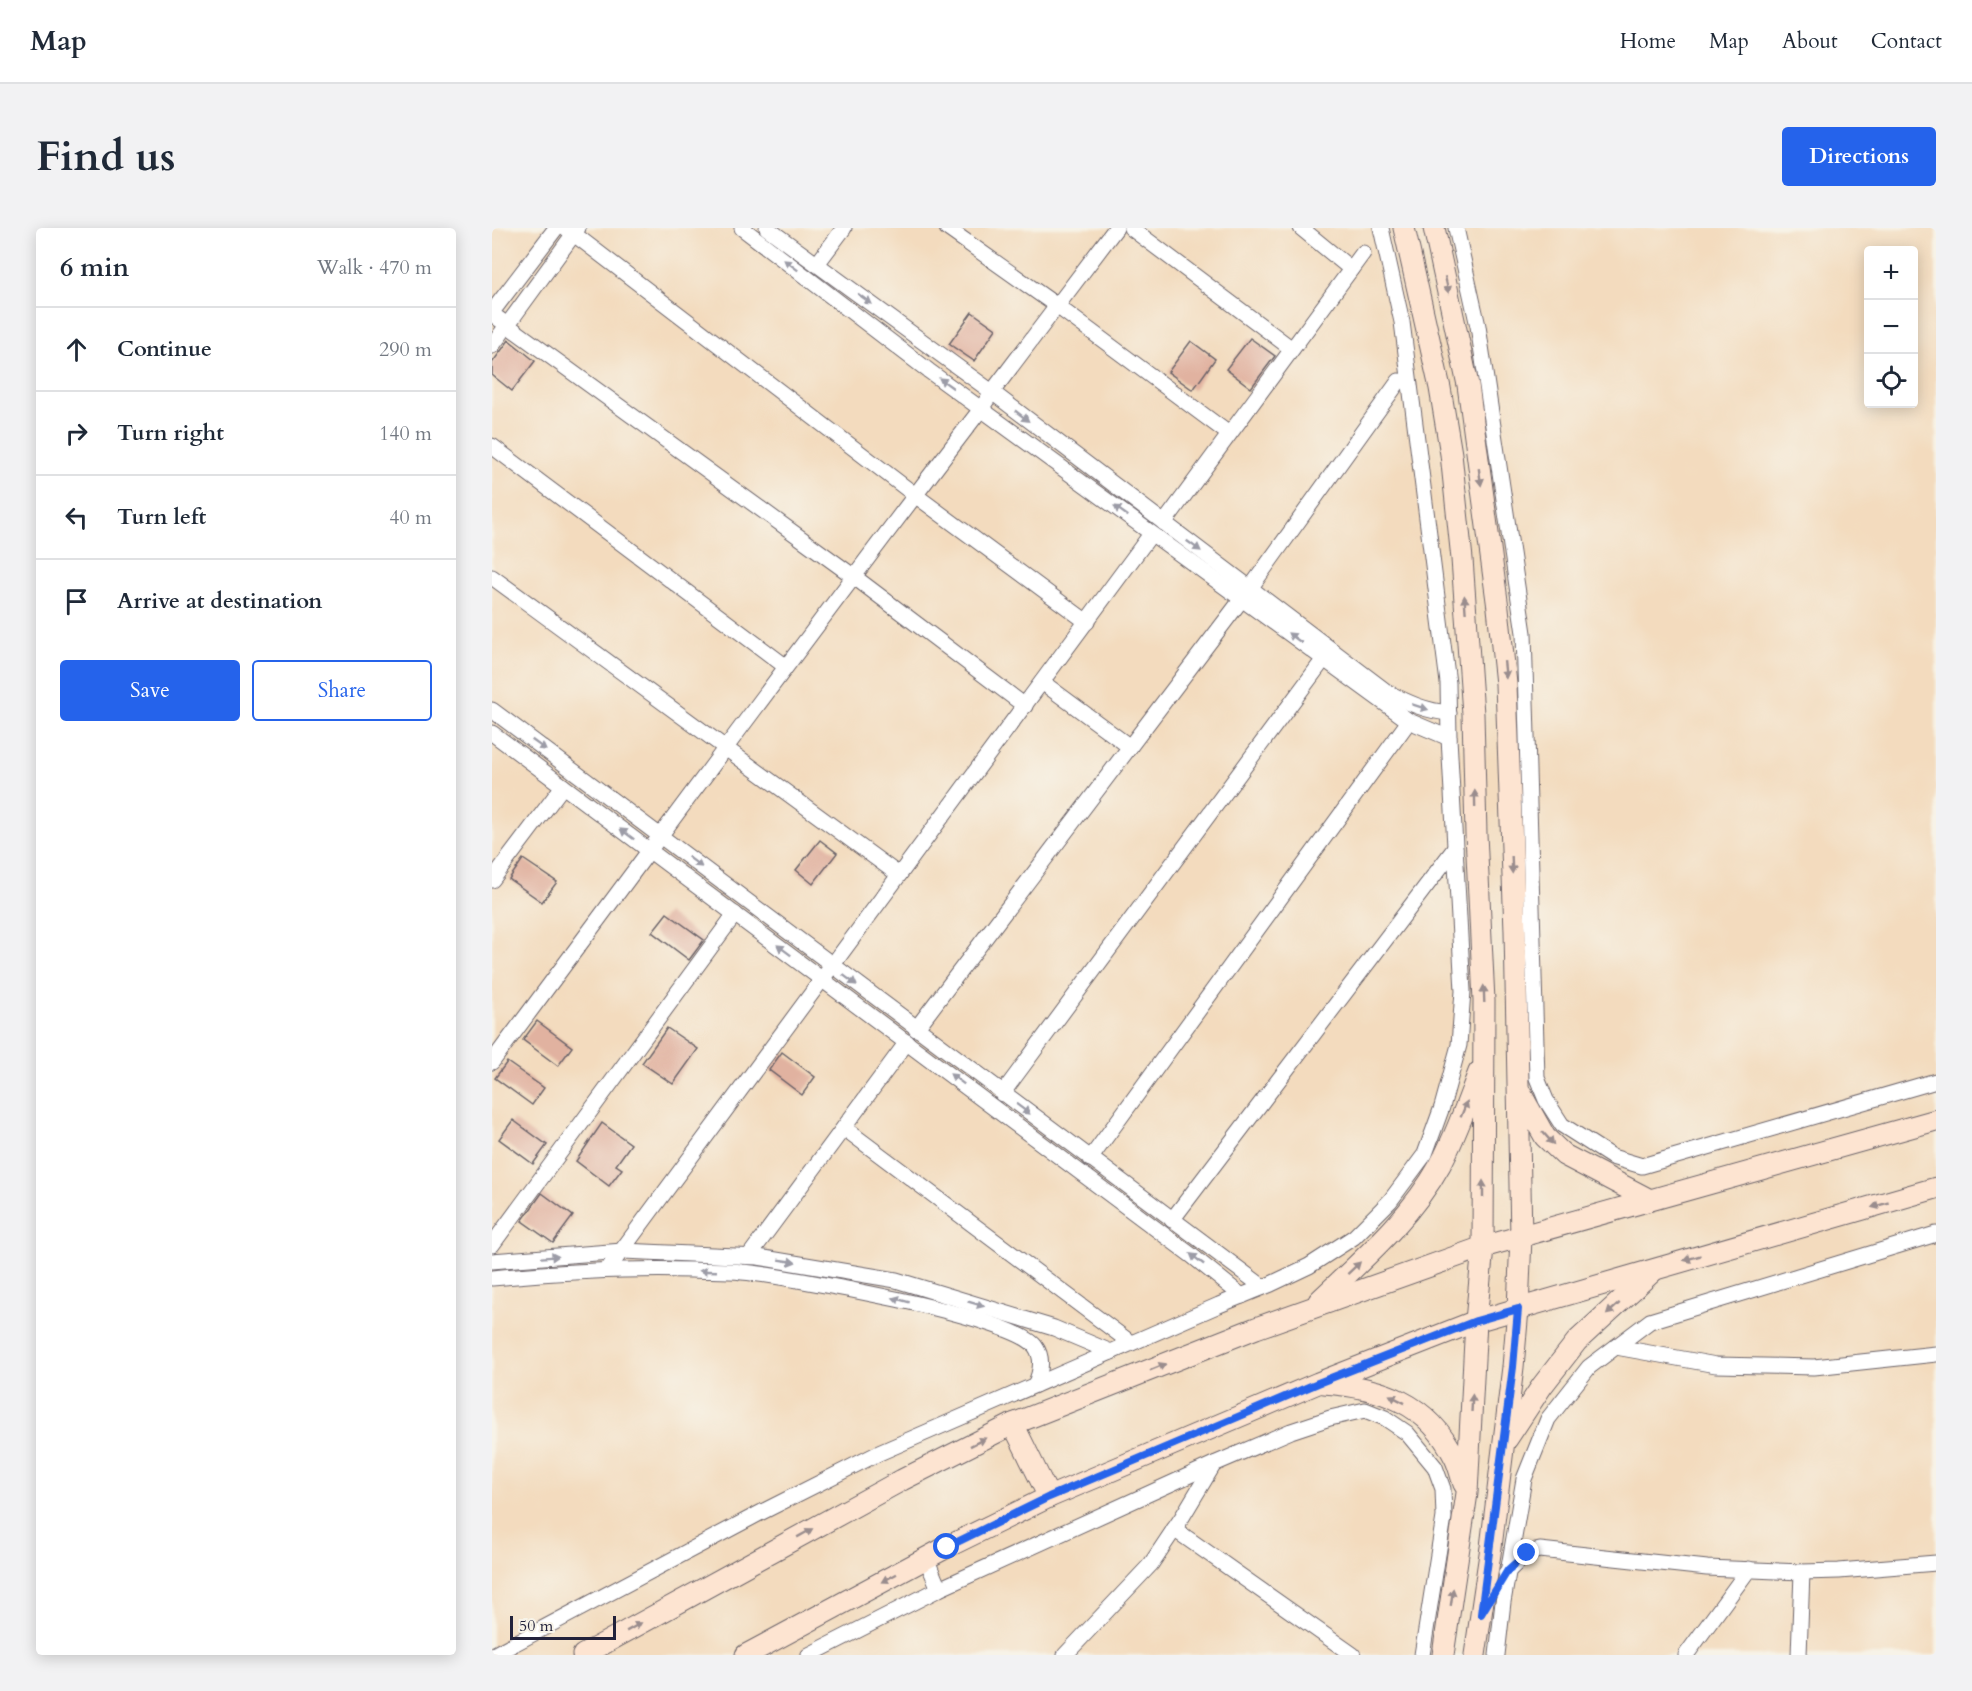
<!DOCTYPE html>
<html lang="en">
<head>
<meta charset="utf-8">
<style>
	body { margin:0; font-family:Cardo,serif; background:#f2f2f3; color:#1f2937 }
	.controls { position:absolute; right:18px; top:18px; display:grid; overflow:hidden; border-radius:6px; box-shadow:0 3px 15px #0003 }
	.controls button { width:54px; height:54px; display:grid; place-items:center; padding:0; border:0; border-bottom:2px solid #e0e1e3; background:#fff; color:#1f2937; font:30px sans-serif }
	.scale { position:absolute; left:18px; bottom:15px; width:106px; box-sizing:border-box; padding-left:6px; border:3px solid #22223b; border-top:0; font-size:16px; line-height:21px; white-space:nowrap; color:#22223b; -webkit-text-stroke:4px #f7f3e8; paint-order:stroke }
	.stop { position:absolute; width:18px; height:18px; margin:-14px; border:4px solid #2563eb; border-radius:50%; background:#fff }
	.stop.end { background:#2563eb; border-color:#fff; box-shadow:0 2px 6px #0008 }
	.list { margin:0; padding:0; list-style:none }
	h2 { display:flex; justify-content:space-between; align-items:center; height:78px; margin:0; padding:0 24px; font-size:26px }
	h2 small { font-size:20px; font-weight:400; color:#747a83 }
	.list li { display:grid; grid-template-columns:39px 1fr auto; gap:18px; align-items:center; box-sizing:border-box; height:84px; padding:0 24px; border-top:2px solid #e0e1e3 }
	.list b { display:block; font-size:22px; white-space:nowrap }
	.list em { font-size:20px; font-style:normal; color:#747a83 }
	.actions { display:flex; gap:12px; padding:18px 24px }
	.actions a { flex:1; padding:14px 0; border:2px solid #2563eb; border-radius:6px; text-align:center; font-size:21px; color:#2563eb }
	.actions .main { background:#2563eb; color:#fff }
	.icon { flex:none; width:33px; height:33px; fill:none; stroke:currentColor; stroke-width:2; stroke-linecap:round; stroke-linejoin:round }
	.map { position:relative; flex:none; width:1444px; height:1427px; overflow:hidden; border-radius:6px }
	header { display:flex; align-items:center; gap:36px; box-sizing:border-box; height:84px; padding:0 30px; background:#fff; border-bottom:2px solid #e0e1e3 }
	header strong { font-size:28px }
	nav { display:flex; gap:33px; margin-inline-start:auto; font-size:21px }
	.intro { display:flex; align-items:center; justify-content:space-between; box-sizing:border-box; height:144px; padding:0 36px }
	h1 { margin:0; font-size:42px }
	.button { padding:15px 27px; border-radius:6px; background:#2563eb; color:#fff; font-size:21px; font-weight:700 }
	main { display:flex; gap:36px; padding:0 36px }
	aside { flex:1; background:#fff; border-radius:6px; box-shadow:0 3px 15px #0003 }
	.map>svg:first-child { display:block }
	.building { fill:#e1b2a0 }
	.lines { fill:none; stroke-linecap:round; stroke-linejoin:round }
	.minor-casing { stroke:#6b6369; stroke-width:17 }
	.secondary-casing { stroke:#6b6369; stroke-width:23 }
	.minor { stroke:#fff; stroke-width:15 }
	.secondary { stroke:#fde4d1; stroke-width:21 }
	.oneway { fill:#9c9ca7 }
	.oneway2 { fill:#9a8d8e }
	.route { stroke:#2563eb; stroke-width:8 }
</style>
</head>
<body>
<header>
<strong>Map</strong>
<nav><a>Home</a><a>Map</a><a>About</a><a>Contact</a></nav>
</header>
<div class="intro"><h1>Find us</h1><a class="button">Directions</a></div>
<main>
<aside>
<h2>6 min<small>Walk · 470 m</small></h2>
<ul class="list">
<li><svg class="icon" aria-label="ahead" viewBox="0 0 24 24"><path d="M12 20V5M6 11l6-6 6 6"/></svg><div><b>Continue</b></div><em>290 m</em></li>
<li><svg class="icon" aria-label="right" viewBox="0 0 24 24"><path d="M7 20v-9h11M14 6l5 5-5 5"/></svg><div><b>Turn right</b></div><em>140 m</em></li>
<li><svg class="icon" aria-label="left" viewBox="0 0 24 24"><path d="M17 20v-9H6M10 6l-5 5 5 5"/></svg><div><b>Turn left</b></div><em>40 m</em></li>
<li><svg class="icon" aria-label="arrive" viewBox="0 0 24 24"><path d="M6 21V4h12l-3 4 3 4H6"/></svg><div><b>Arrive at destination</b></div></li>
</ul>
<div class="actions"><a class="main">Save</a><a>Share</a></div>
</aside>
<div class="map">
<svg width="1444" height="1427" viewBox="0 0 1444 1427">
	<rect width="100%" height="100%" fill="#f7f3e8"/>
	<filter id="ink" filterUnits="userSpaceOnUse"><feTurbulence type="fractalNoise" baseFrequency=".0167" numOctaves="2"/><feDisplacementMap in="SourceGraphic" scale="12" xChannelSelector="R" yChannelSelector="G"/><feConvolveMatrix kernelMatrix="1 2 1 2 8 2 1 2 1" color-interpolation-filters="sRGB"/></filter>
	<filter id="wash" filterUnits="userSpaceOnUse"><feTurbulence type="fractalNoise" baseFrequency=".008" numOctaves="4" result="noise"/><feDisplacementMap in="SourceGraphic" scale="24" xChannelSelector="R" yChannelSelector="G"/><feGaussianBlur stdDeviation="1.35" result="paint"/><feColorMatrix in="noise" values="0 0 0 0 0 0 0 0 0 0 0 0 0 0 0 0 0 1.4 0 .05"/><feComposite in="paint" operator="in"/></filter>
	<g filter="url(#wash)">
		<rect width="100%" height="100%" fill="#f3dbbe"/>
		<g id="blocks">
			<g class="building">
				<path d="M480,84L504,101L482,133L457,116Z"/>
				<path d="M758,110L783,128L759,160L734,141Z"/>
				<path d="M17,112L43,133L20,163L0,147V135Z"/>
				<path d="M699,113L723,131L701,162L676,144Z"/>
				<path d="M328,612L345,625L321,656L304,642Z"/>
				<path d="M31,631L65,654L50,674L17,651Z"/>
				<path d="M175,685L212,712L197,732L160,704Z"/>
				<path d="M45,793L80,819L66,838L31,812Z"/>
				<path d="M175,800L206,821L181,856L150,835Z"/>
				<path d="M290,824L323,849L310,867L277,842Z"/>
				<path d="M15,834L52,860L40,877L3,850Z"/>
				<path d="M21,892L55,917L41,936L7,911Z"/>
				<path d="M110,895L139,916L124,937L130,941L117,958L84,933Z"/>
				<path d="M50,965L81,988L61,1015L30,993Z"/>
			</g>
		</g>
	</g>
	<g filter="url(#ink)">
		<use href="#blocks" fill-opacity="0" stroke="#6b6369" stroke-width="1.5"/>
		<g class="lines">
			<defs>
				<g id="minor">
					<path d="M74,0L423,267L595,394"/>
					<path d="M250,0L437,143L917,493L957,510"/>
					<path d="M275,0L500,164L895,464C916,475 934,483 957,485"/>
					<path d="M455,0L565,78L737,206"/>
					<path d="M639,0L800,121"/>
					<path d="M809,0L859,41"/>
					<path d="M964,0L986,98L1032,405L1045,850L1054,872L1070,897L1120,929L1150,938L1444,853"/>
					<path d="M325,36L352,0"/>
					<path d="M0,84L64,0"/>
					<path d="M0,86L361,348L533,478"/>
					<path d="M0,118L86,0"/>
					<path d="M0,218L293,438"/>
					<path d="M672,295L871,25"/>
					<path d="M0,349L407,647"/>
					<path d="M550,454L638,519"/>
					<path d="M0,482L771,1059"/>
					<path d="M0,505L699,1027L750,1068"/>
					<path d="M0,652L71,558"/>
					<path d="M424,801L759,359L907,153"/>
					<path d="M0,834C163,616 323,397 489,181L500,164L624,0"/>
					<path d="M510,866L832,431"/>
					<path d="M352,900L639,1115"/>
					<path d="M598,931L917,493"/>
					<path d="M680,992L963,620"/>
					<path d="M0,1017L243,686"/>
					<path d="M257,1028L415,814"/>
					<path d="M0,1033L131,1023L266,1029L404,1052L562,1100L619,1124"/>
					<path d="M116,1041L659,306"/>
					<path d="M0,1050C67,1044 133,1040 200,1042C216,1043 234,1042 250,1044C296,1048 520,1088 543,1118C552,1130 549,1144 543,1157"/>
					<path d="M1124,1119L1224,1137L1322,1139L1444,1126"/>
					<path d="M682,1301L861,1427"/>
					<path d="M434,1330L447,1361"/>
					<path d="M1014,1345L1035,1325L1048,1322L1215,1340L1310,1344L1347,1343L1444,1335"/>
					<path d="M1,1427L268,1285L387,1225L727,1077L779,1056L817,1038L862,1009L898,973L933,926L950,879L967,817L971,763L957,510L956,455L910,94L889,0"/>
					<path d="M317,1427L447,1361L722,1236L799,1203L838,1190L873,1182L893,1190L915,1205L943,1239L951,1261L952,1289L930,1427"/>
					<path d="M573,1427L659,1336L689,1291L722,1236"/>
					<path d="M1005,1427L1011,1374L1032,1251L1056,1191L1097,1139L1158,1093L1444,1006"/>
					<path d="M1194,1427L1257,1341"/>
					<path d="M1307,1427L1310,1344"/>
				</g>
				<g id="secondary">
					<path d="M912,0L948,160L959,226L970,331L981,486L984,606L992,773L991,1019L984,1093L975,1265L951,1427"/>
					<path d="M942,0L976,157L1006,380L1014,456L1023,703L1029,1009L1026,1081L1021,1139L999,1319L983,1427"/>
					<path d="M1029,866L1053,909L1072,927L1158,972"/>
					<path d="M827,1073C871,1031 918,991 948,937C964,908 975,875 987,844"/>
					<path d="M832,1155C888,1159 936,1174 963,1230C967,1238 969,1248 972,1256"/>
					<path d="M521,1196L557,1269"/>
					<path d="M1015,1211L1050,1158L1085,1113L1161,1043"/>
					<path d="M91,1427L410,1252L521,1196L764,1100L991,1019L1444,892"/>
					<path d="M254,1427L455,1319L557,1269L826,1155L984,1093L1444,960"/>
				</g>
			</defs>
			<use href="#minor" class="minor-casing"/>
			<use href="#secondary" class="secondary-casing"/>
			<use href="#minor" class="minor"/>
			<use href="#secondary" class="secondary"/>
		</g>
		<defs><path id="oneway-solid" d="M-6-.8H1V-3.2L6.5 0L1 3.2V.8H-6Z" transform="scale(1.5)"/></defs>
		<g class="oneway">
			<use href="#oneway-solid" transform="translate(299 37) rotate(-143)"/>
			<use href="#oneway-solid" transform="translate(373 71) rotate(36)"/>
			<use href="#oneway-solid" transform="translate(454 155) rotate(-144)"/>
			<use href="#oneway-solid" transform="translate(530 188) rotate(38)"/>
			<use href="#oneway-solid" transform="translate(629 283) rotate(-144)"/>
			<use href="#oneway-solid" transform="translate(702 318) rotate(36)"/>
			<use href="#oneway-solid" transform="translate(803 410) rotate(-144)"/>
			<use href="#oneway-solid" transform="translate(928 479) rotate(18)"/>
			<use href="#oneway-solid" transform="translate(47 517) rotate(36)"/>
			<use href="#oneway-solid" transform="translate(135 606) rotate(-143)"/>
			<use href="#oneway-solid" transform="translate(203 634) rotate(37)"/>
			<use href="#oneway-solid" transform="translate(292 722) rotate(-143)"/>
			<use href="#oneway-solid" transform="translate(358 752) rotate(37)"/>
			<use href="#oneway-solid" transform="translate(465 851) rotate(-143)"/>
			<use href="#oneway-solid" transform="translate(531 881) rotate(37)"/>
			<use href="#oneway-solid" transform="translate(58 1029) rotate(-4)"/>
			<use href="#oneway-solid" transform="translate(705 1031) rotate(-142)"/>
			<use href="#oneway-solid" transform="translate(295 1033) rotate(9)"/>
			<use href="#oneway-solid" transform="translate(216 1043) rotate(-178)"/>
			<use href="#oneway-solid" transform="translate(409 1072) rotate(-165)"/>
			<use href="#oneway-solid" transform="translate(484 1076) rotate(17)"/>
		</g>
		<g class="oneway2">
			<use href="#oneway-solid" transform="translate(955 57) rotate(77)"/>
			<use href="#oneway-solid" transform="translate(988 249) rotate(82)"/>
			<use href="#oneway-solid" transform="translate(973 376) rotate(-94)"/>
			<use href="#oneway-solid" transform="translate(1013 442) rotate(84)"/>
			<use href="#oneway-solid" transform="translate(983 571) rotate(-91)"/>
			<use href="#oneway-solid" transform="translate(1020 637) rotate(88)"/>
			<use href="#oneway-solid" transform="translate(992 766) rotate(-92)"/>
			<use href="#oneway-solid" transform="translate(972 881) rotate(-68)"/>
			<use href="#oneway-solid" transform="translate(1056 910) rotate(49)"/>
			<use href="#oneway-solid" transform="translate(991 961) rotate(-90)"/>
			<use href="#oneway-solid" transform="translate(1388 977) rotate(164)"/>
			<use href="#oneway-solid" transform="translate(1200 1030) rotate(164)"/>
			<use href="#oneway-solid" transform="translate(862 1040) rotate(-43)"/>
			<use href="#oneway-solid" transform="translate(1121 1081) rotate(138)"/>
			<use href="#oneway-solid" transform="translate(666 1139) rotate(-22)"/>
			<use href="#oneway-solid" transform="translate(905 1171) rotate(-153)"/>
			<use href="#oneway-solid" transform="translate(980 1175) rotate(-87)"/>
			<use href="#oneway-solid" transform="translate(486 1214) rotate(-27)"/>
			<use href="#oneway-solid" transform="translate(313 1305) rotate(-29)"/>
			<use href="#oneway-solid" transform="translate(397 1350) rotate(152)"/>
			<use href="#oneway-solid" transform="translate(960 1369) rotate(-82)"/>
			<use href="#oneway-solid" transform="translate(142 1399) rotate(-29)"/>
		</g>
	</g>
	<g class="lines" filter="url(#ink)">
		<path class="route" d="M455,1319L557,1269L826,1155L984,1093L1026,1081L1021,1139L989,1386L1016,1342L1035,1325"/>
	</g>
</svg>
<div class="controls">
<button>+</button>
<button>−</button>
<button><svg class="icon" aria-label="locate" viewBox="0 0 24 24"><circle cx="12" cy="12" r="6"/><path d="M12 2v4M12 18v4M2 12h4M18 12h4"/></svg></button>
</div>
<div class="scale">50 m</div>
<div class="stop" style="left:455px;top:1319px"></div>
<div class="stop end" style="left:1035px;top:1325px"></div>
</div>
</main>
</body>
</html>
